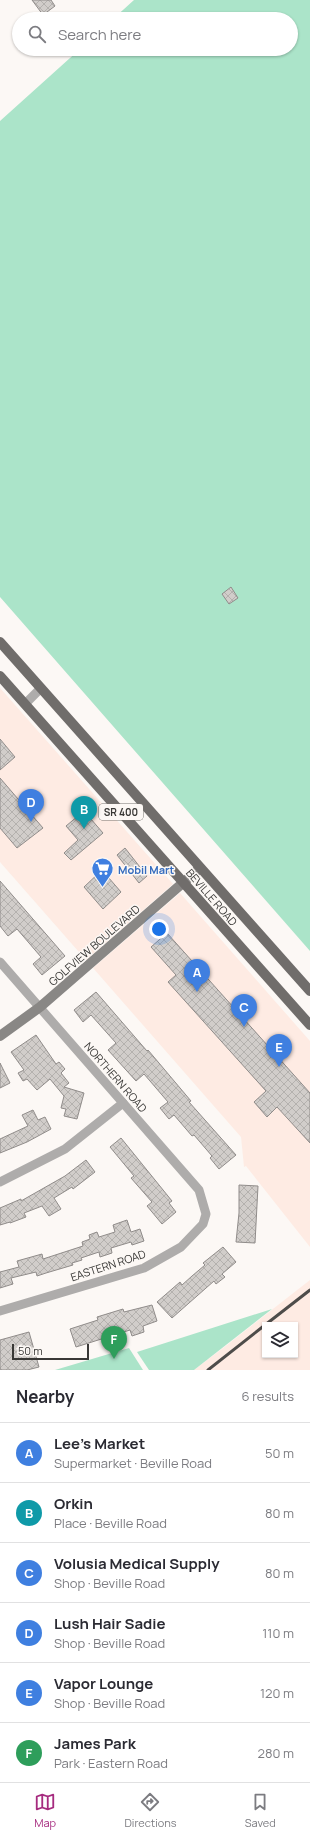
<!DOCTYPE html>
<html lang="en">
<head>
<meta charset="utf-8">
<style>
	body { margin:0; font-family:Manrope,sans-serif; background:#f7f7f7; color:#2b2b33 }
	.controls { position:absolute; right:12px; bottom:12px; display:grid; overflow:hidden; border-radius:0px; box-shadow:0 1px 3px #0004 }
	.controls button { width:36px; height:36px; display:grid; place-items:center; padding:0; border:0; border-bottom:1px solid #e1e1e2; background:#fff; color:#2b2b33; font:20px sans-serif }
	.scale { position:absolute; left:12px; bottom:10px; width:77px; box-sizing:border-box; padding-left:4px; border:2px solid #393836; border-top:0; font-size:11px; line-height:14px; white-space:nowrap; color:#393836; -webkit-text-stroke:3px #fcf8f5; paint-order:stroke }
	.you { position:absolute; left:159px; top:929px; width:14px; height:14px; margin:-10px; border:3px solid #fff; border-radius:50%; background:#1a73e8; box-shadow:0 0 0 6px #1a73e833 }
	.badge { display:grid; place-items:center; width:26px; height:26px; border-radius:50%; background:#a62b7f; color:#fff; font-size:13px; font-weight:700 }
	.pin { position:absolute; translate:-50% -33px; filter:drop-shadow(0 1px 2px #0008) }
	.pin::after { content:''; position:absolute; top:21px; width:14px; height:12px; background:inherit; clip-path:polygon(0 0,100% 0,50% 100%) }
	.list { margin:0; padding:0; list-style:none }
	h2 { display:flex; justify-content:space-between; align-items:center; height:52px; margin:0; padding:0 16px; font-size:17px }
	h2 small { font-size:13px; font-weight:400; color:#7c7c81 }
	.list li { display:grid; grid-template-columns:26px 1fr auto; gap:12px; align-items:center; box-sizing:border-box; height:60px; padding:0 16px; border-top:1px solid #e1e1e2 }
	.list b { display:block; font-size:15px; white-space:nowrap }
	.list p { margin:0; font-size:13px; white-space:nowrap; color:#7c7c81 }
	.list em { font-size:13px; font-style:normal; color:#7c7c81 }
	.icon { flex:none; width:22px; height:22px; fill:none; stroke:currentColor; stroke-width:2; stroke-linecap:round; stroke-linejoin:round }
	.map { position:relative; flex:none; width:310px; height:1370px; overflow:hidden }
	.search { position:absolute; background:#fff; box-shadow:0 1px 3px #0004; left:12px; right:12px; top:12px; height:44px; display:flex; align-items:center; gap:10px; box-sizing:border-box; padding:0 14px; border-radius:22px; color:#7c7c81; font-size:15px }
	.sheet { height:412px; background:#fff }
	nav { display:flex; justify-content:space-around; align-items:center; box-sizing:border-box; height:56px; border-top:1px solid #e1e1e2; background:#fff; font-size:11px; color:#7c7c81 }
	nav a { display:grid; justify-items:center; gap:2px }
	nav .on { color:#a62b7f }
	.map>svg:first-child { display:block }
	.commercial { fill:#feebe3; fill-rule:evenodd }
	.green { fill:#abe4c9 }
	.building { fill:url(#building-cross-hatch); stroke:#908c8a }
	.lines { fill:none; stroke-linecap:round; stroke-linejoin:round }
	.street { stroke:#aeacab; stroke-width:9 }
	.secondary { stroke:#898785; stroke-width:10 }
	.primary { stroke:#706d6b; stroke-width:10 }
	.rail { stroke:#4e4c4a; stroke-width:3 }
	.labels { text-anchor:middle; dominant-baseline:central; stroke-width:3; stroke-linejoin:round; paint-order:stroke }
	.shield { fill:#fcf8f5; stroke:#74726f; stroke-width:1 }
	.shield-label { font-size:10px; font-weight:bold; fill:#393836 }
	.shop-label { font-size:11px; font-weight:bold; fill:#366cbe; stroke:#fcf8f5; text-anchor:start }
	.street-label { font-size:11px; fill:#393836; stroke:#fcf8f5 }
</style>
</head>
<body>
<div class="map">
<svg width="310" height="1370" viewBox="0 0 310 1370">
	<defs>
		<pattern id="building-cross-hatch" width="8" height="8" patternUnits="userSpaceOnUse"><rect width="8" height="8" fill="#d1cdca"/><path d="M0 0l8 8M0 8l8-8" fill="none" stroke="#b4b1ae"/></pattern>
	</defs>
	<rect width="100%" height="100%" fill="#fcf8f5"/>
	<g class="commercial">
		<path d="M0,688L173,884L86,960L0,862Z"/>
		<path d="M180,893L310,1041V1247L246,1166L244,1167L241,1137L93,968Z"/>
		<path d="M310,1280V1370H194L227,1345ZM265,1325H295V1355H265Z"/>
	</g>
	<g class="green">
		<path d="M134,0H310V951L0,597V121L80,49H291V19H113Z"/>
		<path d="M272,1309L194,1370H149L137,1352Z"/>
		<path d="M129,1348L143,1370H55Z"/>
	</g>
	<g class="building">
		<path d="M32,0H51L55,6L43,15Z"/>
		<path d="M231,587L238,598L229,604L222,594Z"/>
		<path d="M0,739L15,757L0,770Z"/>
		<path d="M0,778L43,828L17,848L0,828Z"/>
		<path d="M84,811L103,833L71,860L64,853L78,840L66,826Z"/>
		<path d="M125,848L147,876L139,883L117,855Z"/>
		<path d="M102,870L121,892L103,909L84,887Z"/>
		<path d="M0,881L65,956L42,975L33,964L41,957L17,929L8,936L0,926Z"/>
		<path d="M167,933L310,1093V1143L277,1107L267,1117L254,1102L266,1091L168,982L176,975L151,947Z"/>
		<path d="M96,992L147,1051L148,1050L191,1101L189,1102L236,1155L219,1169L210,1158L212,1156L194,1135L192,1136L174,1115L169,1119L160,1108L168,1102L144,1074L136,1081L108,1050L116,1043L91,1015L83,1022L74,1010Z"/>
		<path d="M36,1035L56,1064L59,1062L65,1069L61,1073L69,1083L64,1087L84,1093L77,1119L64,1116L66,1109L61,1108L64,1096L50,1079L37,1090L27,1079L23,1081L18,1073L24,1070L11,1052Z"/>
		<path d="M0,1063L10,1083L0,1088Z"/>
		<path d="M33,1110L38,1120L45,1117L51,1129L27,1142L0,1153V1139L28,1126L22,1115Z"/>
		<path d="M121,1138L172,1201L169,1203L176,1212L162,1224L147,1206L152,1202L131,1178L134,1176L110,1147Z"/>
		<path d="M86,1160L95,1172L73,1189L72,1187L54,1198L61,1209L49,1216L42,1206L24,1213L26,1217L10,1223V1222L0,1225V1208L21,1199V1201L65,1176Z"/>
		<path d="M239,1185L258,1186L255,1243L236,1242L239,1213Z"/>
		<path d="M127,1220L131,1232L140,1229L144,1241L132,1245L131,1242L111,1248L112,1253L100,1257L99,1252L81,1258L82,1260L72,1263L73,1265L46,1273L37,1276L36,1272L11,1278L13,1284L0,1288V1272L19,1267L17,1261L42,1254L43,1259L83,1246L82,1242L90,1239L89,1235L97,1232L99,1237L115,1232L113,1225Z"/>
		<path d="M223,1247L236,1262L222,1274L225,1277L216,1284L214,1281L172,1318L157,1302L180,1282L182,1285L192,1276L205,1265L203,1263Z"/>
		<path d="M152,1305L157,1321L143,1326L144,1332L132,1336L130,1330L76,1347L70,1329L98,1320L97,1317L123,1309L124,1312Z"/>
		<path d="M29,1332L39,1367L27,1370H0V1340Z"/>
	</g>
	<g class="lines">
		<g class="street">
			<path d="M25,704L41,688"/>
			<path d="M0,962L199,1190L206,1214L203,1224L181,1247L144,1268L0,1311"/>
			<path d="M0,1182L65,1149L123,1103"/>
		</g>
		<path class="secondary" d="M0,1036L40,1007L200,868"/>
		<g class="primary">
			<path d="M0,642L310,991"/>
			<path d="M0,676L310,1025"/>
		</g>
		<g class="rail">
			<path d="M265,1325L310,1290"/>
			<path d="M208,1370L265,1325"/>
		</g>
	</g>
	<defs>
		<symbol id="supermarket-pin" viewBox="-11 -11 22 30"><path d="M0 17L-7.5 6A9.5 9.5 0 1 1 7.5 6Z" fill="#3f7fe0" stroke="#fcf8f5"/><path d="M-6-5.5h2.5l.6 2H6L4.5 2H-2.5L-4.4-4H-6ZM-1.5 3.2a1.3 1.3 0 1 0 .1 0ZM3 3.2a1.3 1.3 0 1 0 .1 0Z" fill="#fff"/></symbol>
	</defs>
	<g fill-rule="evenodd">
		<use href="#supermarket-pin" x="90" y="856" width="25" height="34"/>
	</g>
	<g class="labels">
		<rect class="shield" x="99" y="804" width="44" height="16" rx="3"/>
		<g class="shield-label">
			<text x="121" y="812">SR 400</text>
		</g>
		<g class="shop-label">
			<text x="118" y="869">Mobil Mart</text>
		</g>
		<g class="street-label">
			<text transform="translate(212 897) rotate(49)">BEVILLE ROAD</text>
			<text transform="translate(94 945) rotate(-41)">GOLFVIEW BOULEVARD</text>
			<text transform="translate(116 1077) rotate(49)">NORTHERN ROAD</text>
			<text transform="translate(108 1265) rotate(-18)">EASTERN ROAD</text>
		</g>
	</g>
</svg>
<div class="controls">
<button><svg class="icon" aria-label="layers" viewBox="0 0 24 24"><path d="M12 4l9 5-9 5-9-5zM3 14l9 5 9-5"/></svg></button>
</div>
<div class="scale">50 m</div>
<div class="you"></div>
<div class="pin badge" style="left:197px;top:992px;background:#3f7fe0">A</div>
<div class="pin badge" style="left:84px;top:829px;background:#0f9aa8">B</div>
<div class="pin badge" style="left:244px;top:1027px;background:#3f7fe0">C</div>
<div class="pin badge" style="left:31px;top:822px;background:#3f7fe0">D</div>
<div class="pin badge" style="left:279px;top:1067px;background:#3f7fe0">E</div>
<div class="pin badge" style="left:114px;top:1359px;background:#2e9e5b">F</div>
<div class="search"><svg class="icon" aria-label="search" viewBox="0 0 24 24"><circle cx="10" cy="10" r="6"/><path d="M15 15l6 6"/></svg>Search here</div>
</div>
<section class="sheet">
<h2>Nearby<small>6 results</small></h2>
<ul class="list">
<li><span class="badge" style="background:#3f7fe0">A</span><div><b>Lee's Market</b><p>Supermarket · Beville Road</p></div><em>50 m</em></li>
<li><span class="badge" style="background:#0f9aa8">B</span><div><b>Orkin</b><p>Place · Beville Road</p></div><em>80 m</em></li>
<li><span class="badge" style="background:#3f7fe0">C</span><div><b>Volusia Medical Supply</b><p>Shop · Beville Road</p></div><em>80 m</em></li>
<li><span class="badge" style="background:#3f7fe0">D</span><div><b>Lush Hair Sadie</b><p>Shop · Beville Road</p></div><em>110 m</em></li>
<li><span class="badge" style="background:#3f7fe0">E</span><div><b>Vapor Lounge</b><p>Shop · Beville Road</p></div><em>120 m</em></li>
<li><span class="badge" style="background:#2e9e5b">F</span><div><b>James Park</b><p>Park · Eastern Road</p></div><em>280 m</em></li>
</ul>
</section>
<nav>
<a class="on"><svg class="icon" aria-label="map" viewBox="0 0 24 24"><path d="M3 6l6-2 6 2 6-2v14l-6 2-6-2-6 2zM9 4v14M15 6v14"/></svg>Map</a>
<a><svg class="icon" aria-label="directions" viewBox="0 0 24 24"><path d="M12 3l9 9-9 9-9-9zM9 14v-3h6M13 9l2 2-2 2"/></svg>Directions</a>
<a><svg class="icon" aria-label="saved" viewBox="0 0 24 24"><path d="M7 4h10v16l-5-4-5 4z"/></svg>Saved</a>
</nav>
</body>
</html>
